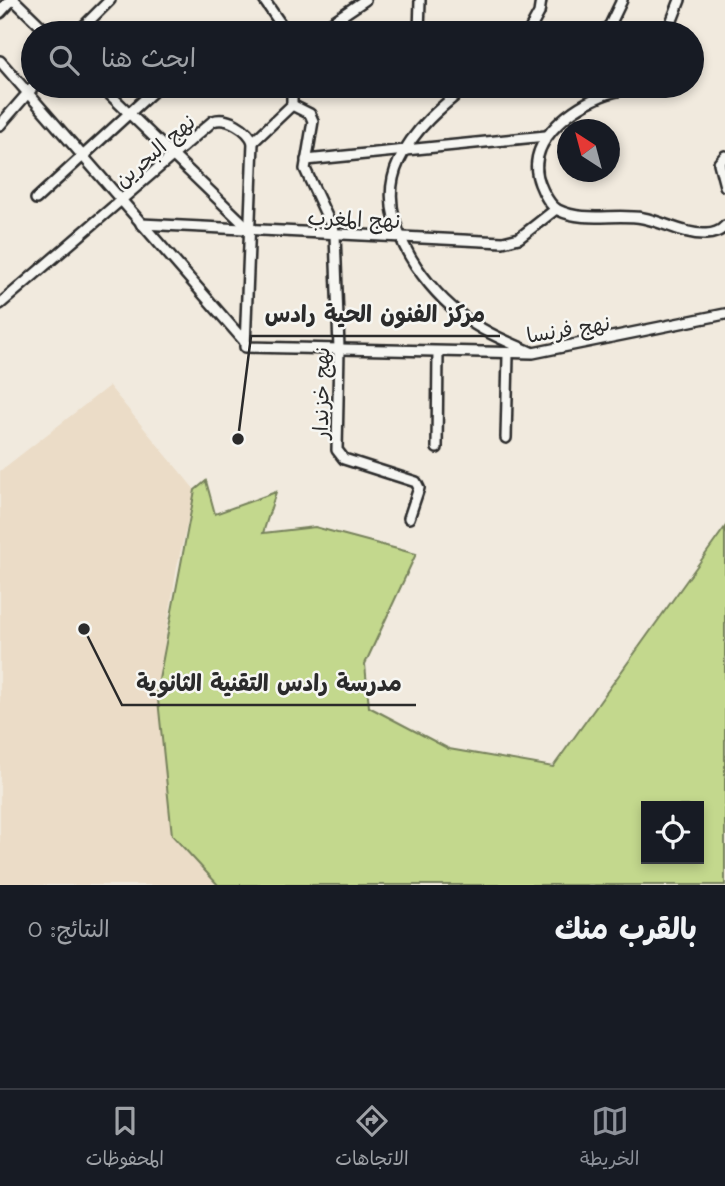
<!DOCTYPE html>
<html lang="ar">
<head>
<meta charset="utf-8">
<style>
	body { margin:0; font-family:Mali,"Playpen Sans Arabic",sans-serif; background:#20242c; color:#f1f3f6; direction:rtl }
	.controls { position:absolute; right:21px; bottom:21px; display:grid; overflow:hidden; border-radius:0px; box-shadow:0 4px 10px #0003 }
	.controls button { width:63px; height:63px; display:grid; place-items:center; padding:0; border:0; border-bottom:2px solid #363941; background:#171b24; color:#f1f3f6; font:35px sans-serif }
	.compass { position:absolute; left:557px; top:119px; width:63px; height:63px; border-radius:50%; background:#171b24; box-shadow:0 4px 10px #0003; rotate:324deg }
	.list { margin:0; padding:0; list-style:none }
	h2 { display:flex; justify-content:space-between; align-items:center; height:91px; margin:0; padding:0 28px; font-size:30px }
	h2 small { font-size:23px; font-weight:400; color:#9ea1a6 }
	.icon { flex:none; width:38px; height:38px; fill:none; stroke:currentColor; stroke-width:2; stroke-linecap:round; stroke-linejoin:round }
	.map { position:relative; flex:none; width:725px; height:885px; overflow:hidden; direction:ltr }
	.search { position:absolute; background:#171b24; box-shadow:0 4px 10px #0003; left:21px; right:21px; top:21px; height:77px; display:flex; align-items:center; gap:18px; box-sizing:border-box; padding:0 24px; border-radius:38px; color:#9ea1a6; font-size:26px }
	.sheet { height:203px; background:#171b24 }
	nav { display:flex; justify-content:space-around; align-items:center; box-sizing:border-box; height:98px; border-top:2px solid #363941; background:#171b24; font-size:19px; color:#9ea1a6 }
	nav a { display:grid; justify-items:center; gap:4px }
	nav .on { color:#8c9099 }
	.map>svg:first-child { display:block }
	.built { fill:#ebdcc7 }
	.green { fill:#c3d88d; stroke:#77825c; stroke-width:2; fill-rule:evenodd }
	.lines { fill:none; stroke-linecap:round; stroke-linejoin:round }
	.minor-casing { stroke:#2b2b2b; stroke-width:14 }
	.tertiary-casing { stroke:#2b2b2b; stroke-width:16 }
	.minor { stroke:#f6f6f2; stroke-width:9 }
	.tertiary { stroke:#f6f6f2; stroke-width:10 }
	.labels { text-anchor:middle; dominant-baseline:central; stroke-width:5; stroke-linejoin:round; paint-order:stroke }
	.street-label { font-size:21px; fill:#2b2b2b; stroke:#f6f6f2 }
	.leader { fill:none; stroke:#2b2b2b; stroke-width:2.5 }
	.callout-dot { fill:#2b2b2b; stroke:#f6f6f2; stroke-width:2.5 }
	.callout-label { font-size:23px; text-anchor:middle; font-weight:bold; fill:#2b2b2b; stroke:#f6f6f2; stroke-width:5; stroke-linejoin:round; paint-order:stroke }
</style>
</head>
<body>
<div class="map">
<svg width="725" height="885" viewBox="0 0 725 885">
	<rect width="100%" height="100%" fill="#f1eade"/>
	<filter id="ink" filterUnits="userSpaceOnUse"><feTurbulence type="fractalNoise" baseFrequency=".0143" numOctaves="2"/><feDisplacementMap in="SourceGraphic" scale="14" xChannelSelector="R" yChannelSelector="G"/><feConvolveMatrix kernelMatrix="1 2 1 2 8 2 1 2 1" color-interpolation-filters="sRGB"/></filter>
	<g filter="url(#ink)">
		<path class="built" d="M109,386L195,490L177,567L157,690L172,835L218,885H0V471Z"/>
		<path class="green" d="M206,481L215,514L276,492L263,533L315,527L416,554L365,664L369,707L449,749L553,767L725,527V885H218L172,835L157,690L195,490ZM646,806H699V859H646Z"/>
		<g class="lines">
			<defs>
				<g id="minor">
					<path d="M14,0L48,33"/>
					<path d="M264,0L287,33"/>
					<path d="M77,33L110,0"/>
					<path d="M316,33L365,0"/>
					<path d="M419,33L420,0"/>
					<path d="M528,33L539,13L541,0"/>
					<path d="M602,33L610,25L622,0"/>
					<path d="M667,33L680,0"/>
					<path d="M0,61L245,342"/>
					<path d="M101,86L248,228"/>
					<path d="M467,86C442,106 413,130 399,161C373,215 419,282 460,314C481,331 506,341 531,352"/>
					<path d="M643,86C628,89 615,90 601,96C568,110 524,144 540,184C543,192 550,206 558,210C585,223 615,213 643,218C664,222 685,235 706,234C713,234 721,231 725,226"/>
					<path d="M292,105L310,114L313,121L305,169L335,234L339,349L337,450L344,459L416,482L419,488L409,518"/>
					<path d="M0,125L34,86"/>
					<path d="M253,142L245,347L533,353L725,314"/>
					<path d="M725,156L719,163L725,186"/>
					<path d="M306,160L546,136"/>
					<path d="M36,199L159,86"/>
					<path d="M141,224L503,242L519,238L556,209"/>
					<path d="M0,304L213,121C227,116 248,129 253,142L292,105V86"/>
					<path d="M506,438L508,355"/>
					<path d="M437,448L438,352"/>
				</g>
				<path id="tertiary" d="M0,12L11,0"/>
			</defs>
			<use href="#minor" class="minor-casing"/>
			<use href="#tertiary" class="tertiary-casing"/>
			<use href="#minor" class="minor"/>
			<use href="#tertiary" class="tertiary"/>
		</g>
	</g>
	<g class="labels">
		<g class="street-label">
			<text transform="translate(154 150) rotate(-41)">نهج البحرين</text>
			<text transform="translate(354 218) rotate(2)">نهج المغرب</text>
			<text transform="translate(568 328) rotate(-9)">نهج فرنسا</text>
			<text transform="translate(320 393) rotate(-89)">نهج خزندار</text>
		</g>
	</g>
	<path class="leader" d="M238 439L251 336H500M84 629L122 705H416"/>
	<g class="callout-dot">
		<circle cx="238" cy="439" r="7"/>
		<circle cx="84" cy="629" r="7"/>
	</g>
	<g class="callout-label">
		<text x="375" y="322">مركز الفنون الحية رادس</text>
		<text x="269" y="691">مدرسة رادس التقنية الثانوية</text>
	</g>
</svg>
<div class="controls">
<button><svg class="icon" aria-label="locate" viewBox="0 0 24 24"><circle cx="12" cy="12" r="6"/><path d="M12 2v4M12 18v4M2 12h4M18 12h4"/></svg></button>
</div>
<svg class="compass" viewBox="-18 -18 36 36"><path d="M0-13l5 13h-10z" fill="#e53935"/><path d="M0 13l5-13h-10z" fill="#9ea1a6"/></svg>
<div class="search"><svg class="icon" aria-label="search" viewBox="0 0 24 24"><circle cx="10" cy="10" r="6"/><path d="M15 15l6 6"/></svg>ابحث هنا</div>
</div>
<section class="sheet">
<h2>بالقرب منك<small>النتائج: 0</small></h2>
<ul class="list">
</ul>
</section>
<nav>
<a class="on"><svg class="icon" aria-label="map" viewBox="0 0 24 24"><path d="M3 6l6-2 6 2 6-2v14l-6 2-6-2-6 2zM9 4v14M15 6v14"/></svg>الخريطة</a>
<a><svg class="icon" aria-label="directions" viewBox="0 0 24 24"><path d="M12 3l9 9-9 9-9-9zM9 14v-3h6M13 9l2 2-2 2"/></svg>الاتجاهات</a>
<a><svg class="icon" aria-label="saved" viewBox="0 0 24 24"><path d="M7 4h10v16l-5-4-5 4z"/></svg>المحفوظات</a>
</nav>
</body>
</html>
